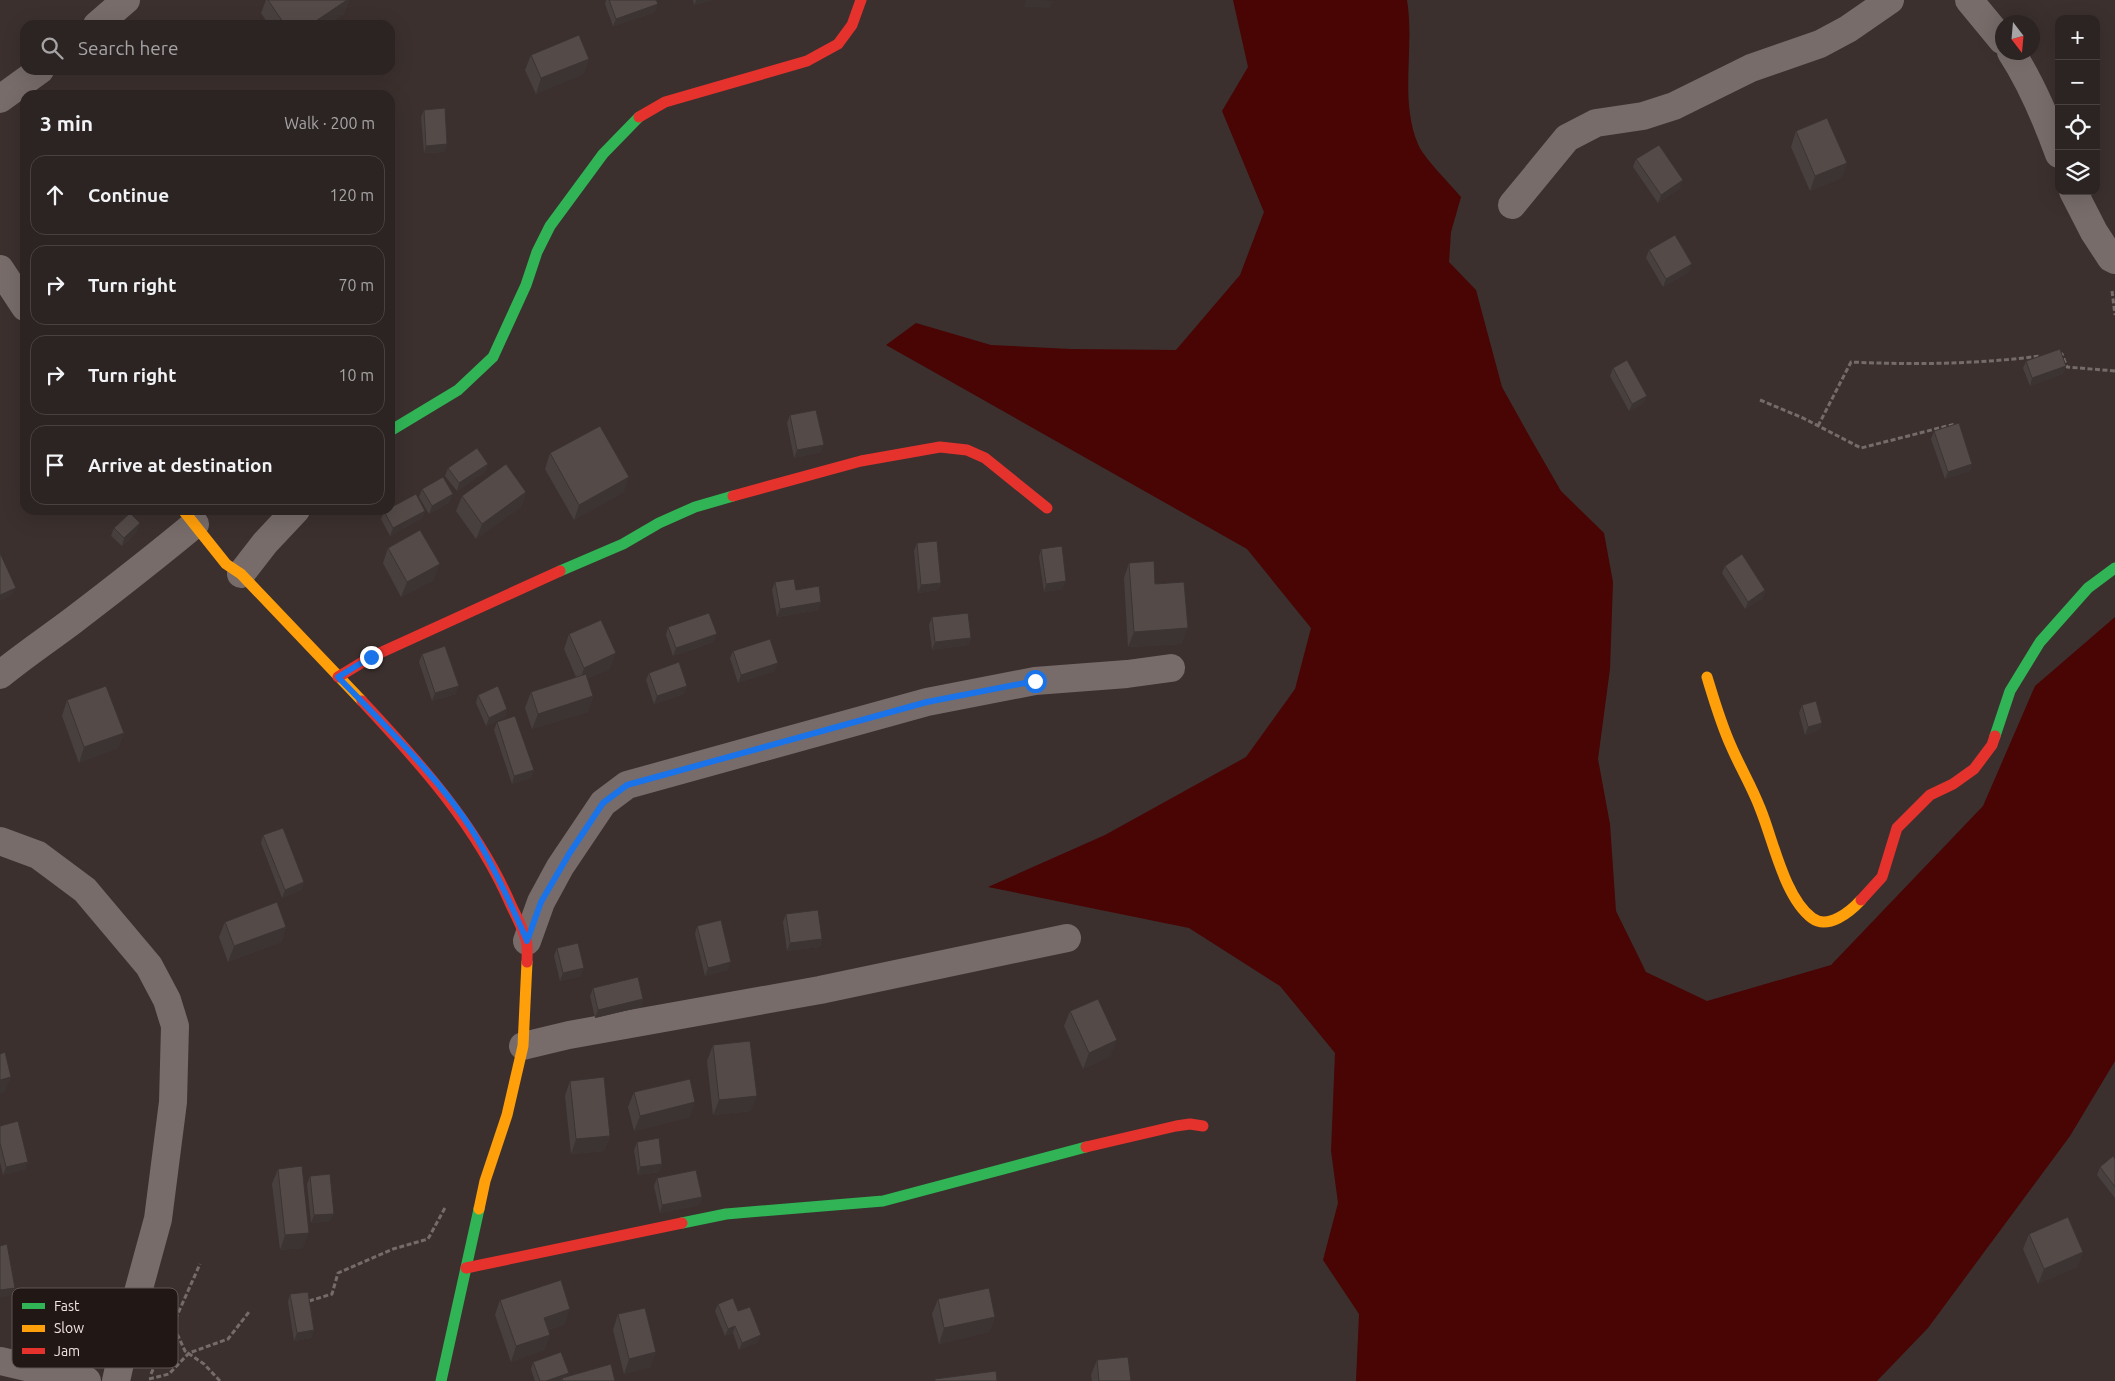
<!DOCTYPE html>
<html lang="en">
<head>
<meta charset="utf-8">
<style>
	body { margin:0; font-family:Ubuntu,sans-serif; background:#38302f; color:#f1f3f6 }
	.controls { position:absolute; right:15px; top:15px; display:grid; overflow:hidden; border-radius:10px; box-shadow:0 5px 20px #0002 }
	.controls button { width:45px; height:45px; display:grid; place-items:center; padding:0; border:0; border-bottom:1px solid #484140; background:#2c2422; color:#f1f3f6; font:25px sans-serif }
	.compass { position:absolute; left:1995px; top:15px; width:45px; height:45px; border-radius:50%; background:#2c2422; box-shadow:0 5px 20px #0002; rotate:164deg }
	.stop { position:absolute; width:15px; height:15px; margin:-11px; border:4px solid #1a73e8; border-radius:50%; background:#fff }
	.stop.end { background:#1a73e8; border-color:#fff; box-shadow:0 1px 5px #0008 }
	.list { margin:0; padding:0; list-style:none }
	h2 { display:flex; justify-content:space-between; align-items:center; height:65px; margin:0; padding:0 20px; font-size:21px }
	h2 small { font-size:16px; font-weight:400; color:#a6a4a5 }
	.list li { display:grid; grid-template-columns:32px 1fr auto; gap:15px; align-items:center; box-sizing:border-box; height:80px; margin:0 10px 10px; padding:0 10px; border:1px solid #484140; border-radius:15px }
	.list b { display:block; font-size:19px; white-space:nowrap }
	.list em { font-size:16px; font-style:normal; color:#a6a4a5 }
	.icon { flex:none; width:28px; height:28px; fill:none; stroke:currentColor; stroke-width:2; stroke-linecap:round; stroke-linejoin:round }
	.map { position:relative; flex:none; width:2115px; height:1381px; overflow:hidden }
	.search { position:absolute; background:#2c2422; box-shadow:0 5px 20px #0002; left:20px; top:20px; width:375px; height:55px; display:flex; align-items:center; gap:12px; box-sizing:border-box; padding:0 18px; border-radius:15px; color:#a6a4a5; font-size:19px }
	.panel { position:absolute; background:#2c2422; box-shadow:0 5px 20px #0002; left:20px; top:90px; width:375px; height:425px; border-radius:15px }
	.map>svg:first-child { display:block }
	.water { fill:#490404 }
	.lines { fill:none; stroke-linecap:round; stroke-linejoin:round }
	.path { stroke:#756b69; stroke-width:3; stroke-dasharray:5 2.5; stroke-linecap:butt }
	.street { stroke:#776c6a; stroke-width:28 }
	.fast { stroke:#30b455; stroke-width:11 }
	.slow { stroke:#ff9f0a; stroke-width:11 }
	.jam { stroke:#e5322d; stroke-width:11 }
	.wall { fill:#48403f }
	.shaded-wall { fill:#3b3433 }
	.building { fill:#544b49; stroke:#3b3433 }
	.route { stroke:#1a73e8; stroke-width:6 }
	.key { fill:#211715; stroke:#605452; stroke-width:1 }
	.key-label { font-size:14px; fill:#f3e4e2 }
</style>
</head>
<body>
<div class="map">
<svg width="2115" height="1381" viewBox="0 0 2115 1381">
	<rect width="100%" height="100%" fill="#3b302e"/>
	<path class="water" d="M1233,0H1407C1415,47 1399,99 1418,144C1422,156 1452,186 1461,197L1451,232L1449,262L1476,290L1502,387L1531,439L1561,491L1604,533L1613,582L1610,669L1598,759L1610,824L1616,911L1646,972L1707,1001L1831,965L1983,806L2035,686L2115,617V1061L2070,1136L1928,1328L1877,1381H1356L1359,1314L1323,1260L1338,1203L1331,1151L1335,1053L1280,986L1189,928L988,887L1105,835L1246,757L1295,689L1311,628L1247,549L886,345L916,323L991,345L1071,349L1176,350L1240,275L1264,212L1222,111L1248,67Z"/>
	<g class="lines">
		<g class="path">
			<path d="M2112,291L2115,315"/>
			<path d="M2059,354H2062L2067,367L2115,371"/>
			<path d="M1760,400L1803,418L1861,448L1955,424"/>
			<path d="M1818,426L1851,362C1914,365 1978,364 2040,356"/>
			<path d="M309,1301L332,1294L338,1273L393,1249L428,1239L446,1206"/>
			<path d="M162,1319L173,1325L185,1351L204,1364L220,1381"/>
			<path d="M151,1374L200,1264"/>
			<path d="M149,1379L169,1374L189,1353L228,1339L249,1312"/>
		</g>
		<g class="street">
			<path d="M1969,0L2002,40"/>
			<path d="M97,25L126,0"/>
			<path d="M2011,52C2032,84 2046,118 2059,154"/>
			<path d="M0,99L40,70"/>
			<path d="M2073,191L2094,232L2111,258L2115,260"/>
			<path d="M1512,205L1567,138L1596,123L1643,116L1674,106L1751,68L1820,44L1848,29L1890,0"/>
			<path d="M0,269L25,307"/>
			<path d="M241,574L265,543L296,510"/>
			<path d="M0,675C23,656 47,640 71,622C113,590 154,558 195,524"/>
			<path d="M0,841L38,855L85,890L149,966L167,1000L175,1026L173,1102L158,1219L126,1336L116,1381"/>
			<path d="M527,941L541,902L560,867L603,803L627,785L927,702L1035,681L1127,674L1171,668"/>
			<path d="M523,1046L569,1035L820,990L1067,938"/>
			<path d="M0,1361L87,1381"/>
		</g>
		<g class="fast">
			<path d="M390,431L458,390L493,357L526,285L537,252L550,226L603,154L639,117"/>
			<path d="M560,571L623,544L659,523L695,507L733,496"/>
			<path d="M1995,736L2010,691L2040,642L2088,588L2115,568"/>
			<path d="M682,1223L726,1214L883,1201L1086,1147"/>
			<path d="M441,1381L479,1209"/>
		</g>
		<g class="slow">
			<path d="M183,510L226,564L241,574L362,701"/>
			<path d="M1707,677C1714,700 1721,724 1731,746C1740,767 1752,787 1760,808C1773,839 1784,897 1812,918C1828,930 1850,912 1861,900"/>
			<path d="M479,1209L485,1181L507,1115L523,1046L527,962"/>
		</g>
		<g class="jam">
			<path d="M639,117L665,102L807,61L838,44L852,25L861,0"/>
			<path d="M733,496L861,461L940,447L967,450L985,458L1047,508"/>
			<path d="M338,677L371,657L560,571"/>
			<path d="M362,701C420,763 477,826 511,905C516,916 523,928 526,940C528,946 527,955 527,962"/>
			<path d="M1861,900L1882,877L1897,828L1930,795L1953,784L1974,769L1992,745L1995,736"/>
			<path d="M1086,1147L1176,1126L1190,1124L1203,1126"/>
			<path d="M466,1268L682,1223"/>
		</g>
	</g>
	<g class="wall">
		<path d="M266,0H349L344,14L327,25H269L261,13Z"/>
		<path d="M606,0H656L655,12L613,26L605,4Z"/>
		<path d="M693,0H712L694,5Z"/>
		<path d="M531,55L589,59L583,74L536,94L525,70Z"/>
		<path d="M424,110L447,144L444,152L424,153L421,117Z"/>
		<path d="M1796,131L1847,163L1841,178L1810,191L1791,147Z"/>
		<path d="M1636,159L1680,188L1658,203L1633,167Z"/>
		<path d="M1649,250L1689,272L1663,287L1646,258Z"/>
		<path d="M2026,361L2066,366L2063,374L2030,386L2023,368Z"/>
		<path d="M1613,368L1644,403L1629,411L1610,376Z"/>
		<path d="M790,415L821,452L794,458L787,423Z"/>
		<path d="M1934,431L1972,464L1970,471L1945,479L1931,439Z"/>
		<path d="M550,453L624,492L574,520L545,469Z"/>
		<path d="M488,464L485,472L457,491L445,476L448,468Z"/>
		<path d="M422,489L450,502L429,514L419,497Z"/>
		<path d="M526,492L521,507L476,539L456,511L462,496Z"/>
		<path d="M384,511H425L422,518L390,536L381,519Z"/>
		<path d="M140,523L137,531L122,546L111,536L114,528Z"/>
		<path d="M917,543L941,583L938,590L918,593L914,551Z"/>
		<path d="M388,548L434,580L401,597L383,563Z"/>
		<path d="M1041,549L1063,589L1044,592L1039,557Z"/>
		<path d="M1129,563L1155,584L1182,644L1128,647L1124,578Z"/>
		<path d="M1725,566L1765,590L1763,598L1745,609L1722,573Z"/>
		<path d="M775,582L796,590L819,610L777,617L772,590Z"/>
		<path d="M932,617L971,638L968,645L932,650L929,625Z"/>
		<path d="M668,627L714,642L673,656L666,635Z"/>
		<path d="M569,634L610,669L587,679L593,696L588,712L532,729L525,708L531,692L576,677L564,649Z"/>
		<path d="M733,651L775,671L738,683L730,658Z"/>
		<path d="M422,654L456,694L432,701L419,662Z"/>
		<path d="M649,673L687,686L684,694L654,704L646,680Z"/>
		<path d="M478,695L507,709L505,717L486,726L476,703Z"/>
		<path d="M67,700L124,733L118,748L79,763L62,716Z"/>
		<path d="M1802,705L1822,723L1819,730L1805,735L1799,713Z"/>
		<path d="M497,722L534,770L531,778L512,784L494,730Z"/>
		<path d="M263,835L304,882L301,890L282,898L261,843Z"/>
		<path d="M786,914L822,939L820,947L787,951L783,922Z"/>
		<path d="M225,922L286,927L281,942L228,962L219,937Z"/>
		<path d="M697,926L728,970L705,976L695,934Z"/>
		<path d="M557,948L581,976L560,981L554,956Z"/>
		<path d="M593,988L643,999L641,1007L595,1018L590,996Z"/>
		<path d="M1070,1011L1111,1056L1083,1069L1064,1026Z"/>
		<path d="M713,1045L751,1111L713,1115L707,1061Z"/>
		<path d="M570,1081L610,1136L604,1151L571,1154L565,1096Z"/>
		<path d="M634,1092L690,1117L634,1131L628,1107Z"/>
		<path d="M0,1126L26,1169L3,1175L0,1162Z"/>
		<path d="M637,1142L662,1164L659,1172L638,1175L634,1150Z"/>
		<path d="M2115,1159V1198L2097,1175L2100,1167Z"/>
		<path d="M278,1169L303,1248L280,1250L272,1184Z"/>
		<path d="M310,1176L331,1221L311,1223L307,1184Z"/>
		<path d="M657,1178L702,1197L699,1205L660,1213L654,1186Z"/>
		<path d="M2029,1234L2083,1252L2077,1267L2038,1284L2023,1249Z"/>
		<path d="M290,1294L314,1330L311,1338L294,1341L288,1302Z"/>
		<path d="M938,1299L995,1317L989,1332L939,1344L932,1314Z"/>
		<path d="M500,1300L565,1324L548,1330L550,1335L544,1350L511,1362L495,1315Z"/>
		<path d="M718,1304L738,1311L759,1342L739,1350L733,1333L725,1336L715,1311Z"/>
		<path d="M618,1314L651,1367L624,1374L613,1330Z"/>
		<path d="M1097,1360L1131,1381H1092L1091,1375Z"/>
		<path d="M533,1362L569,1373L567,1377L615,1381H535L531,1369Z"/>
	</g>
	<g class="shaded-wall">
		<path d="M347,0H349L344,14L327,25H310Z"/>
		<path d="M696,0H712L694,5Z"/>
		<path d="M1026,0H1042L1053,1L1050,8L1024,7Z"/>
		<path d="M658,4L655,12L613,26L616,19Z"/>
		<path d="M589,59L583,74L536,94L541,78Z"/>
		<path d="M447,144L444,152L424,153L426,146Z"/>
		<path d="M1847,163L1841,178L1810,191L1815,176Z"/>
		<path d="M1683,180L1680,188L1658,203L1661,195Z"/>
		<path d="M1692,264L1689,272L1663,287L1666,279Z"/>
		<path d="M2066,366L2063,374L2030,386L2032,378Z"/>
		<path d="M1647,396L1644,403L1629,411L1632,404Z"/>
		<path d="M824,445L821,452L794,458L797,450Z"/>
		<path d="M488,464L485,472L457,491L459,483Z"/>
		<path d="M1972,464L1970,471L1945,479L1948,472Z"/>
		<path d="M629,477L624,492L574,520L579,505Z"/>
		<path d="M526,492L521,507L476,539L482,524Z"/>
		<path d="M453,494L450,502L429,514L432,506Z"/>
		<path d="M425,511L422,518L390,536L393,528Z"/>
		<path d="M140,523L137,531L122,546L124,538Z"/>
		<path d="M440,564L434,580L401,597L407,582Z"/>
		<path d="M1066,581L1063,589L1044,592L1046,584Z"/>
		<path d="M941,583L938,590L918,593L921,585Z"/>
		<path d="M16,588L13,595L0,601V595Z"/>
		<path d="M1765,590L1763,598L1745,609L1748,602Z"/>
		<path d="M821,602L819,610L777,617L780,609Z"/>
		<path d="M1188,628L1182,644L1128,647L1134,632Z"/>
		<path d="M717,634L714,642L673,656L676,648Z"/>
		<path d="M971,638L968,645L932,650L935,642Z"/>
		<path d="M616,653L610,669L579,683L584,668Z"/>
		<path d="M778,663L775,671L738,683L741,675Z"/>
		<path d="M459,686L456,694L432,701L435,693Z"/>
		<path d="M687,686L684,694L654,704L657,696Z"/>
		<path d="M593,696L588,712L532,729L538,714Z"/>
		<path d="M507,709L505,717L486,726L489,718Z"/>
		<path d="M1822,723L1819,730L1805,735L1808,727Z"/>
		<path d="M124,733L118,748L79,763L84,747Z"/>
		<path d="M534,770L531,778L512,784L514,776Z"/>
		<path d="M304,882L301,890L282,898L285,890Z"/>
		<path d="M286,927L281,942L228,962L234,946Z"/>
		<path d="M822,939L820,947L787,951L790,943Z"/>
		<path d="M731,962L728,970L705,976L708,968Z"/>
		<path d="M584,968L581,976L560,981L563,973Z"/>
		<path d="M643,999L641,1007L595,1018L598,1010Z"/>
		<path d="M1117,1040L1111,1056L1083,1069L1089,1053Z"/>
		<path d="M11,1077L5,1092L0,1094V1080Z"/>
		<path d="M757,1096L751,1111L713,1115L719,1100Z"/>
		<path d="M695,1102L690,1117L634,1131L640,1116Z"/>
		<path d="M610,1136L604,1151L571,1154L576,1139Z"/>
		<path d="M28,1162L26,1169L3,1175L6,1167Z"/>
		<path d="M662,1164L659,1172L638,1175L640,1167Z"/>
		<path d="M702,1197L699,1205L660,1213L662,1205Z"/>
		<path d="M334,1214L331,1221L311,1223L314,1215Z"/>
		<path d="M309,1233L303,1248L280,1250L285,1235Z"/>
		<path d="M2083,1252L2077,1267L2038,1284L2044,1269Z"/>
		<path d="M15,1288L12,1295L0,1298V1290Z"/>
		<path d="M570,1309L565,1324L538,1333L544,1318Z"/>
		<path d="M995,1317L989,1332L939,1344L944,1328Z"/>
		<path d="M735,1326L733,1333L725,1336L728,1329Z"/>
		<path d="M314,1330L311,1338L294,1341L297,1333Z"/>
		<path d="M550,1335L544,1350L511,1362L516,1346Z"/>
		<path d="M761,1335L759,1342L739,1350L742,1343Z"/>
		<path d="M656,1352L651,1367L624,1374L629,1359Z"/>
		<path d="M569,1373L566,1381L562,1378L561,1381H546Z"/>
	</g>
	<g class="building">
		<path d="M268,0H347L310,25H285Z"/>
		<path d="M609,0H656L658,4L616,19Z"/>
		<path d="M579,35L589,59L541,78L531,55Z"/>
		<path d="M445,108L447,144L426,146L424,110Z"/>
		<path d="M1827,118L1847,163L1815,176L1796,131Z"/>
		<path d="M1659,145L1683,180L1661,195L1636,159Z"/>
		<path d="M1675,235L1692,264L1666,279L1649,250Z"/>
		<path d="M2060,349L2066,366L2032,378L2026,361Z"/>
		<path d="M1627,360L1647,396L1632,404L1613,368Z"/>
		<path d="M816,410L824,445L797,450L790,415Z"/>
		<path d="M1959,423L1972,464L1948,472L1934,431Z"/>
		<path d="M600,426L629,477L579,505L550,453Z"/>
		<path d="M477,448L488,464L459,483L448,468Z"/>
		<path d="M506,464L526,492L482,524L462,496Z"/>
		<path d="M443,477L453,494L432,506L422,489Z"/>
		<path d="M416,494L425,511L393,528L384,511L386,510H390V508Z"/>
		<path d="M130,513L140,523L124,538L114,528Z"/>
		<path d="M420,530L440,564L407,582L388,548Z"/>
		<path d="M937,541L941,583L921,585L917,543Z"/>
		<path d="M1062,546L1066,581L1046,584L1041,549Z"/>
		<path d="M0,553L16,588L0,595Z"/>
		<path d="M1742,554L1765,590L1748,602L1725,566Z"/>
		<path d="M1154,561L1155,584L1184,582L1188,628L1134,632L1129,563Z"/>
		<path d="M794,579L796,590L819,586L821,602L780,609L775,582Z"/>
		<path d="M709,613L717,634L676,648L668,627Z"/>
		<path d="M968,613L971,638L935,642L932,617Z"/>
		<path d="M601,620L616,653L584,668L569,634Z"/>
		<path d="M770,639L778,663L741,675L733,651Z"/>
		<path d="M445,646L459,686L435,693L422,654Z"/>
		<path d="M679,662L687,686L657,696L649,673Z"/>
		<path d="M586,674L593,696L538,714L531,692Z"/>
		<path d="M106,686L124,733L84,747L67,700Z"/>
		<path d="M498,686L507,709L489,718L478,695Z"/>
		<path d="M1816,701L1822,723L1808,727L1802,705Z"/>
		<path d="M515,716L534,770L514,776L497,722Z"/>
		<path d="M283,828L304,882L285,890L263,835Z"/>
		<path d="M277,902L286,927L234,946L225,922Z"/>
		<path d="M818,910L822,939L790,943L786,914Z"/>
		<path d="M721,920L731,962L708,968L697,926Z"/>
		<path d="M578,943L584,968L563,973L557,948Z"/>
		<path d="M638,977L643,999L598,1010L593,988Z"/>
		<path d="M1098,999L1117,1040L1089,1053L1070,1011Z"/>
		<path d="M750,1041L757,1096L719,1100L713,1045Z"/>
		<path d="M5,1052L11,1077L0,1080V1054Z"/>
		<path d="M604,1077L610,1136L576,1139L570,1081Z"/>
		<path d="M690,1079L695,1102L640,1116L634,1092Z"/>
		<path d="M18,1121L28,1162L6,1167L0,1143V1126Z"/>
		<path d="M659,1138L662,1164L640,1167L637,1142Z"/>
		<path d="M2113,1156L2115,1159V1187L2100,1167Z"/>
		<path d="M302,1166L309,1233L285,1235L278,1169Z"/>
		<path d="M696,1170L702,1197L662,1205L657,1178Z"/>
		<path d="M330,1174L334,1214L314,1215L310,1176Z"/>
		<path d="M2068,1217L2083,1252L2044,1269L2029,1234Z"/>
		<path d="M7,1244L15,1288L0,1290V1246Z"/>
		<path d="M561,1280L570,1309L544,1318L550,1335L516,1346L500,1300Z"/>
		<path d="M989,1288L995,1317L944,1328L938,1299Z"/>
		<path d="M308,1292L314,1330L297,1333L290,1294Z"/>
		<path d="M733,1298L738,1311L750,1307L761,1335L742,1343L735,1326L728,1329L718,1304Z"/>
		<path d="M645,1308L656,1352L629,1359L618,1314Z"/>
		<path d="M561,1352L569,1373L546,1381H540L533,1362Z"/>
		<path d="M1128,1357L1131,1381H1099L1097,1360Z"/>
		<path d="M611,1364L615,1381H563L562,1378Z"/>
		<path d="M996,1371L997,1381H935V1379Z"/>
	</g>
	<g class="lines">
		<path class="route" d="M371,657L338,677C384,725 440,778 475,835C495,869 511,904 527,941L541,902L569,854L603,803L627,785L927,702L1035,681"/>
	</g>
	<rect x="12" y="1288" width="166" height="80" rx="8" class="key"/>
	<rect x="22" y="1303" width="23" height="6" fill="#30b455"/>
	<rect x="22" y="1325" width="23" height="7" fill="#ff9f0a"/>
	<rect x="22" y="1348" width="23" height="6" fill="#e5322d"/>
	<g class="key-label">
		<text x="54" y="1311">Fast</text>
		<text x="54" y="1333">Slow</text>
		<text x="54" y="1356">Jam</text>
	</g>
</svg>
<div class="controls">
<button>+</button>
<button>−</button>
<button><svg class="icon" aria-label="locate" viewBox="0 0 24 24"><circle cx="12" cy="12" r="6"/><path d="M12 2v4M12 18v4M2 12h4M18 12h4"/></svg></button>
<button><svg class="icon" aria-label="layers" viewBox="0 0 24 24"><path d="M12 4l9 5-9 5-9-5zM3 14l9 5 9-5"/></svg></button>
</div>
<svg class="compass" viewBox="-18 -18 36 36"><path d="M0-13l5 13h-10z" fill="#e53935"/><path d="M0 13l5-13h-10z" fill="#a6a4a5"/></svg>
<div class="stop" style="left:1035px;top:681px"></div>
<div class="stop end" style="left:371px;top:657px"></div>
<div class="search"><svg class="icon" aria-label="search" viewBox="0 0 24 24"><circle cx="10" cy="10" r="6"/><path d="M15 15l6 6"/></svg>Search here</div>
<section class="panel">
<h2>3 min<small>Walk · 200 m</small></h2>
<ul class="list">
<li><svg class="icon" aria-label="ahead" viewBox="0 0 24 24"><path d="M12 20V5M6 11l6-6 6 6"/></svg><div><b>Continue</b></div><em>120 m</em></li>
<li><svg class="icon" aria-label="right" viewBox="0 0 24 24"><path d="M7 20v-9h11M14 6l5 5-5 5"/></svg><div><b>Turn right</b></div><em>70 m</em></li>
<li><svg class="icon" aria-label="right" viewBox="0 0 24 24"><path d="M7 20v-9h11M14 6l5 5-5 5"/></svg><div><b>Turn right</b></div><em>10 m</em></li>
<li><svg class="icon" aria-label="arrive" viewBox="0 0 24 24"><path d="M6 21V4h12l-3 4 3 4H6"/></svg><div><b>Arrive at destination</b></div></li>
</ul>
</section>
</div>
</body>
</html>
